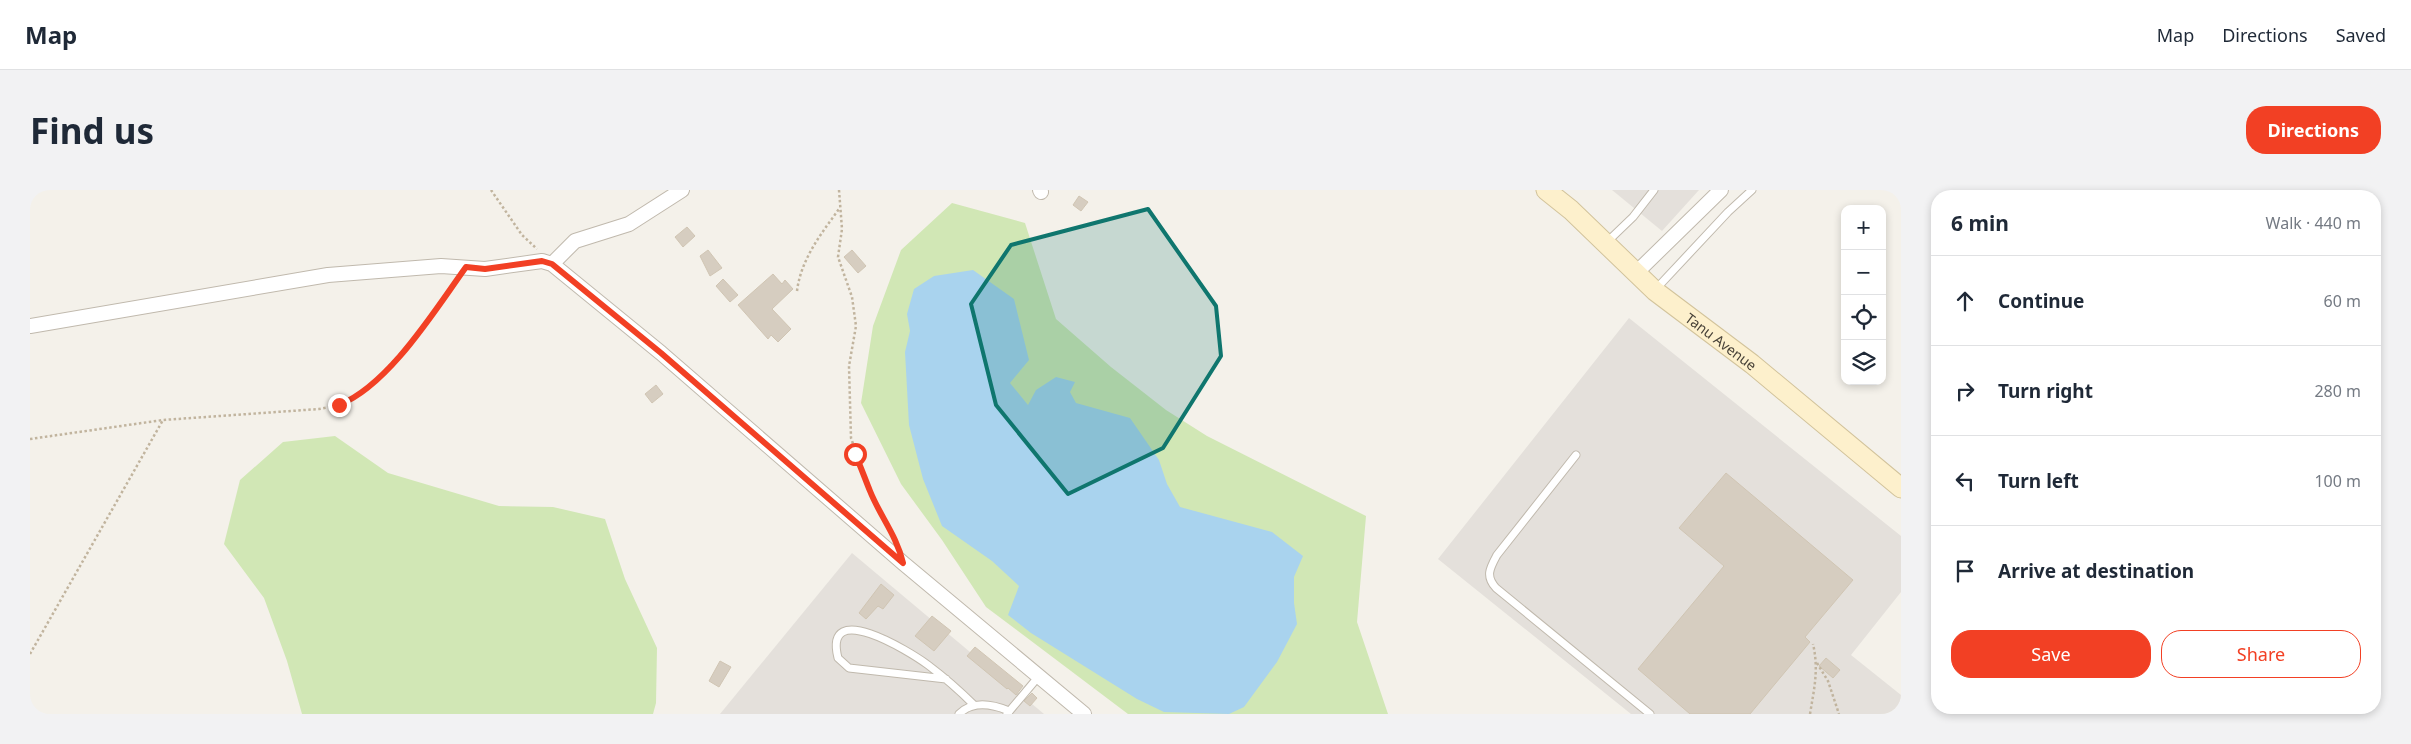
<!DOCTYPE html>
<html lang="en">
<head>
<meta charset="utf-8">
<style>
	body { margin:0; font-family:"Noto Sans",sans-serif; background:#f2f2f3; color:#1f2937 }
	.controls { position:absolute; right:15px; top:15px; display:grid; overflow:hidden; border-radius:10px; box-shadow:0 2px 8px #0003 }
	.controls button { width:45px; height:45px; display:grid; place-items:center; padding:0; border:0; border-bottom:1px solid #e0e1e3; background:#fff; color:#1f2937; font:25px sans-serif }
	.stop { position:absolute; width:15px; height:15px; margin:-11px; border:4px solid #f24024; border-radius:50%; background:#fff }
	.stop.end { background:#f24024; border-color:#fff; box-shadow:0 1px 5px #0008 }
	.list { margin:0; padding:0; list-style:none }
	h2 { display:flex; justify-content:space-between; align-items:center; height:65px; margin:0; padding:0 20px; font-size:21px }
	h2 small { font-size:16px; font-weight:400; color:#747a83 }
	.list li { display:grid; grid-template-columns:32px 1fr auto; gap:15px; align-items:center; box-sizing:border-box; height:90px; padding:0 20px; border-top:1px solid #e0e1e3 }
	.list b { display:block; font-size:19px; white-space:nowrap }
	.list em { font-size:16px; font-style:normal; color:#747a83 }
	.actions { display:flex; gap:10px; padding:15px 20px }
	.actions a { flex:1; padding:11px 0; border:1px solid #f24024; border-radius:20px; text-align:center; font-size:18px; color:#f24024 }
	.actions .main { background:#f24024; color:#fff }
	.icon { flex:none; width:28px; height:28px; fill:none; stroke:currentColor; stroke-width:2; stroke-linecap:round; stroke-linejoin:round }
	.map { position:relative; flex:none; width:1871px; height:524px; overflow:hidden; border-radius:20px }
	header { display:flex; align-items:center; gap:30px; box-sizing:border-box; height:70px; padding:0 25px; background:#fff; border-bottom:1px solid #e0e1e3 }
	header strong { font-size:24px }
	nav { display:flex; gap:28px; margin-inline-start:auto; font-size:18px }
	.intro { display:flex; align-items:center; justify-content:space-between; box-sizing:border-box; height:120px; padding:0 30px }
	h1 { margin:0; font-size:35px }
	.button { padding:12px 22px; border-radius:20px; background:#f24024; color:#fff; font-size:18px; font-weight:700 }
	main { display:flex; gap:30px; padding:0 30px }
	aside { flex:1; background:#fff; border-radius:20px; box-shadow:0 2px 8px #0003 }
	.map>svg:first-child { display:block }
	.industrial { fill:#e4e0db }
	.green { fill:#d1e7b5 }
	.water { fill:#a9d3ee }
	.building { fill:#d6cdc0; stroke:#d0c5b3 }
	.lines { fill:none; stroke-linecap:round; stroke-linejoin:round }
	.lane-casing { stroke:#c0b9ad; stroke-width:9 }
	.street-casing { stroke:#c0b9ad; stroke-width:16 }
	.secondary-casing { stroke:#d2c39b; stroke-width:21 }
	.path { stroke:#c1b49e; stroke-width:2.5; stroke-dasharray:2.5 2.5; stroke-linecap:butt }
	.lane { stroke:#fff; stroke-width:7 }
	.street { stroke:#fff; stroke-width:14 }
	.secondary { stroke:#fdf0cc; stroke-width:19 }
	.route { stroke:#f24024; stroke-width:6 }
	.marked { fill:#0f766e; fill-opacity:0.2; stroke:#0f766e; stroke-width:4; stroke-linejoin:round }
	.labels { text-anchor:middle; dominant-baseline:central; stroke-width:4.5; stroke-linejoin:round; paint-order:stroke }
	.street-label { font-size:14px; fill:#484238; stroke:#fff }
</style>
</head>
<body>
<header>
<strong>Map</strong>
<nav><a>Map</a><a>Directions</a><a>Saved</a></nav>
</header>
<div class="intro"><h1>Find us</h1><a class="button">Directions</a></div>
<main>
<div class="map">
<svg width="1871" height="524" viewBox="0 0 1871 524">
	<rect width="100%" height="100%" fill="#f4f1ea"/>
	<g class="industrial">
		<path d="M1582,0H1669L1632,41Z"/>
		<path d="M1599,128L1871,346V402L1821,465L1871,505V524H1601L1408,369Z"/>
		<path d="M822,363L1014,524H690Z"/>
	</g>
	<g class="green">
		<path d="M922,13L995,33L1026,129L1081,177L1136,220L1177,246L1336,326L1327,432L1358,524H1098L956,417L912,350L871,294L831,213L843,136L871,60Z"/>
		<path d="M305,246L358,283L469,316L523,317L575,329L595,389L627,458L626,513L623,524H272L257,471L234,408L194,354L210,290L253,252Z"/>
	</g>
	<path class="water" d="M943,80L984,109L999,170L980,193L998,215L1006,200L1026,187L1045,192L1040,202L1046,213L1100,228L1129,270L1137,294L1150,317L1242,342L1273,366L1264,387V413L1267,434L1247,472L1214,517L1199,524L1134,522L1107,509L1001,443L978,425L989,396L962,371L912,336L893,289L879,235L875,162L880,141L877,124L884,99L904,86Z"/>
	<g class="building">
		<path d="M1049,6L1058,12L1051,21L1043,15Z"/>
		<path d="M657,37L665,46L653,57L645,47Z"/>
		<path d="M678,60L692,78L680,86L670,66Z"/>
		<path d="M822,60L836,76L828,83L814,67Z"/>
		<path d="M743,84L752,94L755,90L763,99L742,119L761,139L748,152L741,145L738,149L708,115Z"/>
		<path d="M693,89L708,105L700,112L686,96Z"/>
		<path d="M626,195L633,204L622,213L615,204Z"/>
		<path d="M1696,283L1823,390L1775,447L1780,452L1720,524H1660L1608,479L1694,376L1649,338Z"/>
		<path d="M851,394L864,405L853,419L848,416L836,429L829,423Z"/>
		<path d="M902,426L921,441L904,461L885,446Z"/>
		<path d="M945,457L993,496L986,505L978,498L977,499L937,466Z"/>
		<path d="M1796,468L1810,480L1803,488L1789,476Z"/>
		<path d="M690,471L701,477L689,497L679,491Z"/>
		<path d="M1002,503L1007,508L1000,516L994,511Z"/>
	</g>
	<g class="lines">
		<defs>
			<g id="lane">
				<path d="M1577,52L1603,27L1624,0"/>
				<path d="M1625,100L1698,22L1722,0"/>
				<path d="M1546,265L1467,365C1460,378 1455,386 1466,398L1620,524"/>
				<path d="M916,489L819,478L808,468C793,408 879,461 898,475C914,487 930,501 944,515"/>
				<path d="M929,524C943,510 962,514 979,521"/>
				<path d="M977,524L1009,486"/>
			</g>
			<g id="street">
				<path d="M1010,0L1011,2"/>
				<path d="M522,74L545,51L599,34L652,0"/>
				<path d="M1606,83L1691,0"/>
				<path d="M0,136L298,85L411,76L455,79L512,71L522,74L631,163L873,373L1054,524"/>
			</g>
			<g id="secondary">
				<path id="s1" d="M1516,0L1541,20L1625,101L1722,174L1871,298"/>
			</g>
		</defs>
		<use href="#lane" class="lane-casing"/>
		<use href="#street" class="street-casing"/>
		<use href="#secondary" class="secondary-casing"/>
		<g class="path">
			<path d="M461,0L492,45L507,59"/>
			<path d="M809,0L812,39L808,67L822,107L826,136L819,176L821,248L839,299L863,346"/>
			<path d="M767,101C771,69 791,44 809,19"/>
			<path d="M0,249L133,230L289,219L309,215L323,209L347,189L381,152L427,89"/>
			<path d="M0,464L133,230"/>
			<path d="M1787,473L1798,491L1809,524"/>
			<path d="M1780,524C1784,499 1789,480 1783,454"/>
		</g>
		<use href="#lane" class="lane"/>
		<use href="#street" class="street"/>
		<use href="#secondary" class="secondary"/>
	</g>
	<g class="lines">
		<path class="route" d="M309,215C359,195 405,120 436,77L455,79L512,71L522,74L631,163L873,373C867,346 850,326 840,301C835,289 831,277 825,264"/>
	</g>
	<path class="marked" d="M1118,19L1186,116L1191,166L1133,258L1038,304L966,215L941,114L981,55Z"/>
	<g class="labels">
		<g class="street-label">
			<text stroke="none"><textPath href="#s1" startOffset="232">Tanu Avenue</textPath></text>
		</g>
	</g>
</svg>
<div class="controls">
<button>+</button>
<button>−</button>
<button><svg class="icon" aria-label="locate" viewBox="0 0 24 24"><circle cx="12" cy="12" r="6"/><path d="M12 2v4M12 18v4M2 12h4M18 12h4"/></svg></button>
<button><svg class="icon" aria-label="layers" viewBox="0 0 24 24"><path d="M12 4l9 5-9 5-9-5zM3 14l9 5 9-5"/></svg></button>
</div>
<div class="stop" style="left:825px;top:264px"></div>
<div class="stop end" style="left:309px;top:215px"></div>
</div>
<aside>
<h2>6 min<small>Walk · 440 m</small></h2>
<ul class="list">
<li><svg class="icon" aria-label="ahead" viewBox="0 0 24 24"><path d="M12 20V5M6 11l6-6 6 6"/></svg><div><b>Continue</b></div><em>60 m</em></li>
<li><svg class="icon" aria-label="right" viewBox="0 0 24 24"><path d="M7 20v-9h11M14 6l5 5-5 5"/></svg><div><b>Turn right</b></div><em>280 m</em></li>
<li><svg class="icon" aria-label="left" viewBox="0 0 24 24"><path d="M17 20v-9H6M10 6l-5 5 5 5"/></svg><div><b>Turn left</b></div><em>100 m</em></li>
<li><svg class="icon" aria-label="arrive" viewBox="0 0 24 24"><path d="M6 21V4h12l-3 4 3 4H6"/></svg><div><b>Arrive at destination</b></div></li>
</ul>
<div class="actions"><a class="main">Save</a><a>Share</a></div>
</aside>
</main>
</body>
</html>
